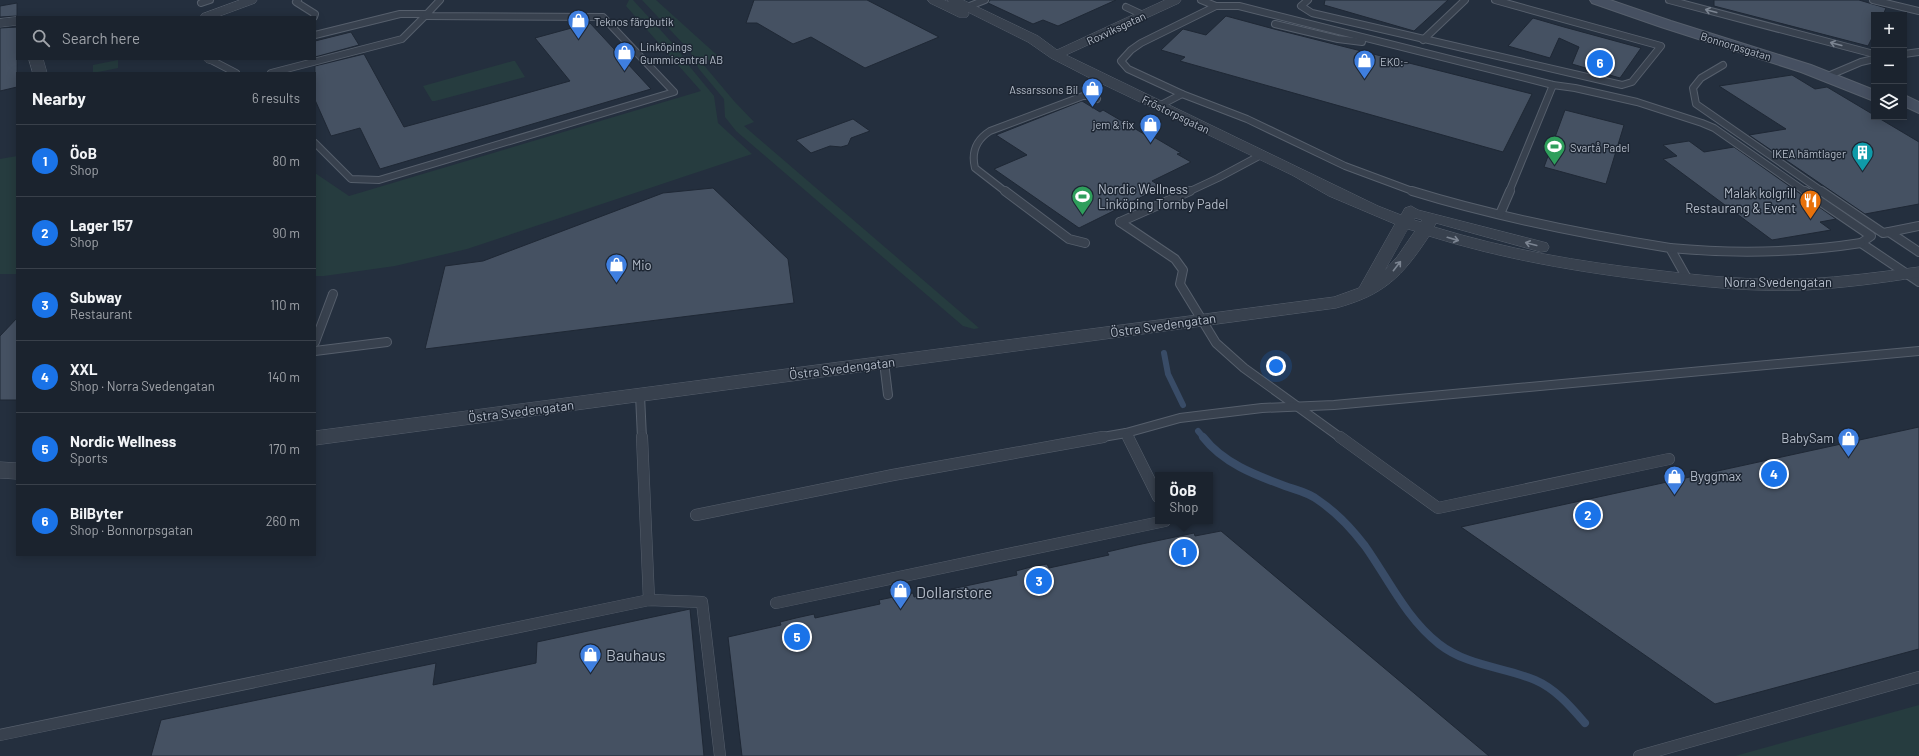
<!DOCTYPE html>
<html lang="en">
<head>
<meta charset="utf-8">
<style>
	body { margin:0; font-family:Barlow,sans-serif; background:#282f3a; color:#f1f3f6 }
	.controls { position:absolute; right:12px; top:12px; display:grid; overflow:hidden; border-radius:0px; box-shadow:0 2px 10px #0003 }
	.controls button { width:36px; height:36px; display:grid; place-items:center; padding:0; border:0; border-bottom:1px solid #39404a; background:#1b232e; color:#f1f3f6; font:20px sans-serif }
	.you { position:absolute; left:1276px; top:366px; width:14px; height:14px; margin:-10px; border:3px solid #fff; border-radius:50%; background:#1a73e8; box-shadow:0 0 0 6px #1a73e833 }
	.badge { display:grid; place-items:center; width:26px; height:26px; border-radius:50%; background:#1a73e8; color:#fff; font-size:13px; font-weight:700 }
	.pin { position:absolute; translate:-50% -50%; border:2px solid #fff; box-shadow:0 1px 4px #0006 }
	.popup { position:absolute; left:1155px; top:472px; width:58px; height:52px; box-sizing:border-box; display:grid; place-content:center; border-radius:0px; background:#1b232e; filter:drop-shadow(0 1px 3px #0005); font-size:13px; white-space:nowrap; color:#a0a4aa }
	.popup b { font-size:15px; color:#f1f3f6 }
	.popup::after { content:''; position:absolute; left:50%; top:100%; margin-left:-8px; border:8px solid transparent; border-top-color:#1b232e }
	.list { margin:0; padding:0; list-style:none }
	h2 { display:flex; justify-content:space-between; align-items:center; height:52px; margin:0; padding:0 16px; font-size:17px }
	h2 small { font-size:13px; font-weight:400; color:#a0a4aa }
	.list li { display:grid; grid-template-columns:26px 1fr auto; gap:12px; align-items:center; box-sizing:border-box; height:72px; padding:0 16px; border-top:1px solid #39404a }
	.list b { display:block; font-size:15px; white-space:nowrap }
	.list p { margin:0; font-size:13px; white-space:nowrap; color:#a0a4aa }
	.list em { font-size:13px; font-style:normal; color:#a0a4aa }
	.icon { flex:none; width:22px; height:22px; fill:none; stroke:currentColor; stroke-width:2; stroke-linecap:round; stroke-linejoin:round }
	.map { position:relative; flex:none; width:1919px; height:756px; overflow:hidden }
	.search { position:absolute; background:#1b232e; box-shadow:0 2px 10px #0003; left:16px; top:16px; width:300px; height:44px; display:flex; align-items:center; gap:10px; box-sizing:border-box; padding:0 14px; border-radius:0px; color:#a0a4aa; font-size:15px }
	.panel { position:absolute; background:#1b232e; box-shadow:0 2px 10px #0003; left:16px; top:72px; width:300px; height:484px; border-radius:0px }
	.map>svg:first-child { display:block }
	.green { fill:#263c3f }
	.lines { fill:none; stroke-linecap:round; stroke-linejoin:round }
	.stream-far1 { stroke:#394c67; stroke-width:6 }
	.stream { stroke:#394c67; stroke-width:8 }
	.building { fill:#455162; stroke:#1f2835 }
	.lane-far2-casing { stroke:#565f6c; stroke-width:8 }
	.lane-far1-casing { stroke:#565f6c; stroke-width:10 }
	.lane-casing { stroke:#565f6c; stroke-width:12 }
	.street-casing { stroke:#565f6c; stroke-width:1 }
	.secondary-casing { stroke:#565f6c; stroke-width:2 }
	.lane-far2 { stroke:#38414e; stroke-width:6 }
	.lane-far1 { stroke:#38414e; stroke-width:8 }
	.lane { stroke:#38414e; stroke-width:11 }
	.street { fill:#38414e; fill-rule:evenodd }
	.secondary { fill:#465061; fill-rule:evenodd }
	.oneway { stroke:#7c8592 }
	.labels { text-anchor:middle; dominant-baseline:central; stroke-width:3; stroke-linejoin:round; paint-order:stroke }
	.far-poi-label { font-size:11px; fill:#b4bcc9; stroke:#1d2633; text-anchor:start }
	.far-street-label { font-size:11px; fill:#b4bcc9; stroke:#1d2633 }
	.poi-label { font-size:13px; fill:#b4bcc9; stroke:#1d2633; text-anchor:start }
	.street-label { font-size:13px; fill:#b4bcc9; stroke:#1d2633 }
	.near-poi-label { font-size:16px; fill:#b4bcc9; stroke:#1d2633; text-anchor:start }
</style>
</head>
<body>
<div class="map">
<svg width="1919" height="756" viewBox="0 0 1919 756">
	<rect width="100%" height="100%" fill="#242f3e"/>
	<g class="green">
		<path d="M629,0H633L676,47L690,67L714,96L718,123L752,154L467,249L395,266L324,276H315V173L349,196L701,91L626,6Z"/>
		<path d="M642,0H656L718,56L702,63L734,101L754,122L744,126L979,328L974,329L963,326L736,131L725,117L724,99L699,69L690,51Z"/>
		<path d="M118,60V68L93,73V65Z"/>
		<path d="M513,61H515L525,77L435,101H432L423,86Z"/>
		<path d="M17,156V274H0V159Z"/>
		<path d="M1919,705V756H1735Z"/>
	</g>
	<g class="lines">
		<g class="stream-far1">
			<path d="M1164,353L1168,374L1183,405"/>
			<path d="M1198,431L1204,438"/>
		</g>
		<path class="stream" d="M1203,437C1223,463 1255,475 1285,486C1296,490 1308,492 1318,500C1336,512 1352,529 1365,546C1389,580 1406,618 1439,644C1467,666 1504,667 1535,680C1556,689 1571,707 1585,723"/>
	</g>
	<g class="building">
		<path d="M754,0H867L939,37L865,68L811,37L793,44L757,23H746Z"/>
		<path d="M990,0H1116L1058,26L1043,20L1033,24L988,3Z"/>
		<path d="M1325,0H1448L1414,31L1324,5Z"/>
		<path d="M1714,0H1859L1886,8L1883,15H1874V34L1868,46L1714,6Z"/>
		<path d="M17,3V16L0,17V6Z"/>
		<path d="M1226,16L1274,29L1532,94L1503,152L1180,61L1185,57L1161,50L1183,29L1206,35Z"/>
		<path d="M1533,18L1564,27L1641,48L1620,78L1572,64L1579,47L1559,38L1550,58L1508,46Z"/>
		<path d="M590,23L651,89L380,169L360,128L331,136L315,100V66L364,54L404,127L488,104L570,81L535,38Z"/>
		<path d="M17,27V87L0,91V28Z"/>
		<path d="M351,32L359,45L315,57V41Z"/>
		<path d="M1792,75L1815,89L1827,87L1874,115V117H1877L1919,142V204L1865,214L1749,135L1786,129L1719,86Z"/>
		<path d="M1082,101L1100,112L1103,110L1144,134L1147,133L1181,153L1177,154L1191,162L1152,181L1162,187L1079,228L994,169L1027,155L996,135Z"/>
		<path d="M1565,110L1624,125L1606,184L1544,167Z"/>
		<path d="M853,119L870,131L851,138L848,145L841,147L830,146L811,153L796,140Z"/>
		<path d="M1689,141L1704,152L1734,147L1836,219L1820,222L1831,230L1772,240L1663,159L1677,156L1663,145Z"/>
		<path d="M713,188L788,259L794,303L425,349L445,266L483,261L663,193Z"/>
		<path d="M17,318V400H0V336Z"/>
		<path d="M1919,427V649L1715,704L1461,527Z"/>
		<path d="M1221,531L1489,756H742L728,637L781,625L780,622L796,618L814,614L815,618L880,604L879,600L913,593L914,597L1017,575L1016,571L1031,567L1047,564L1049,568L1109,555L1107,552L1137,545L1194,533L1195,536Z"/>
		<path d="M690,609L704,756H151L161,720L436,663L433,685L536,663L537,642Z"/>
	</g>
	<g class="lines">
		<defs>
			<g id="lane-far2">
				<path d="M298,0L296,2L315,14L314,17"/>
				<path d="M1308,0L1301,6L1312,13L1622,85L1632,82L1661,46L1495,0"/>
				<path d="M1669,0L1874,54"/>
				<path d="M1873,0L1919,11"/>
				<path d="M201,3L210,0"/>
				<path d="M1216,6H1239L1553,85L1575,88L1637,102L1702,123L1714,128L1806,192"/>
				<path d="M1126,7L1143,15"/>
				<path d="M962,9L985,0"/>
				<path d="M1275,24L1338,39L1362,42"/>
				<path d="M315,35L400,14H427"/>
				<path d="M1423,40L1465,0"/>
				<path d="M1904,54L1919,52"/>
				<path d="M211,60L236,73"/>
				<path d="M1723,65L1701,78L1693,88L1696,104L1823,192"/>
				<path d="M271,73L402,39L425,16"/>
				<path d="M1828,76L1861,62L1874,59"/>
				<path d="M1182,94L1128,69L1121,61L1131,50L1141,43L1216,6L1201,0"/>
				<path d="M1159,106L1182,94L1247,119L1345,166L1415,192"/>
				<path d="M315,143L351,179L379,180L674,92L603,17L425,16L440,0"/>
				<path d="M1006,192L975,168C971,152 976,140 990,131L1083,96H1091L1097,99"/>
				<path d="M1188,192L1218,178L1261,155"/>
				<path d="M1509,192L1553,85"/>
			</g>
			<g id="lane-far1">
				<path d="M1005,191L1069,239L1085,243"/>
				<path d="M1412,191C1496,217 1583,234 1670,248L1688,280"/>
				<path d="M1805,191L1871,236L1861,243L1919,282"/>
				<path d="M1821,191L1883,233L1889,232"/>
				<path d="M1500,214L1510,191"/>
				<path d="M1120,222L1175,259L1183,270L1180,284L1216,343L1244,368L1341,438"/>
				<path d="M1120,222L1190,191"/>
				<path d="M1919,226L1889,232L1919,252"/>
				<path d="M1670,248C1734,254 1797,253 1861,243"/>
				<path d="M315,342L333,294"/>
				<path d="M315,351L387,342"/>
				<path d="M884,362L888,395"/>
				<path d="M640,395L642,438"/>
				<path d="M1126,433L1129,438"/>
				<path d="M1097,438L1126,433L1180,418L1262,408L1334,405L1919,351"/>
			</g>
			<g id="lane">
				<path d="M642,437L649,600"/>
				<path d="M1128,437L1158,497"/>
				<path d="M1340,437L1438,508L1669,459"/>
				<path d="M696,515L893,475L1103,437"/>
				<path d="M776,603L1165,521"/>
				<path d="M0,735L649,600L702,602L720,756"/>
				<path d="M1639,756L1919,677"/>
			</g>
			<g id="street">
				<path d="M240,0H257L255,3L217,17H200L202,14Z"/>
				<path d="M928,0H944L949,2L947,0H963L1038,36L1057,50L1165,0H1181L1179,3L1066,55L1378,206L1401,215L1405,208L1411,206L1418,210L1547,243L1549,247L1547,251L1541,252L1436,223L1434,227C1506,249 1579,262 1654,270C1704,276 1754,281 1805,279C1843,277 1881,272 1919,267V277C1881,283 1843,288 1805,290C1754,292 1704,287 1654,281C1578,272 1502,259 1429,236C1402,277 1384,295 1336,308L315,445V431L1334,297L1359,288L1395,224L1329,196L1292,175L1088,77L1051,58L1028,42L968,12L969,14L967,17H959L930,3ZM1415,218L1422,220L1421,222L1414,220ZM1408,229L1415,231L1397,257L1385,270Z"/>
				<path d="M17,17V25L0,27V19Z"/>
				<path d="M29,59H43L47,73H33Z"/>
				<path d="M203,59H217L218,60L216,63C210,64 207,64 203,59Z"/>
				<path d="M0,462L17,463V479L0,478Z"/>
			</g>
			<g id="secondary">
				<path d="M1590,0H1610L1671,21L1811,65L1874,90V101L1801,72L1661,27L1592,3Z"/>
				<path d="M1904,95L1919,102V113L1904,106Z"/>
			</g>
		</defs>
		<use href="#lane-far2" class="lane-far2-casing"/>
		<use href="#lane-far1" class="lane-far1-casing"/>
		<use href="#lane" class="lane-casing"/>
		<use href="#street" class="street-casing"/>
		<use href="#secondary" class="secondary-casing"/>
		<use href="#lane-far2" class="lane-far2"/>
		<use href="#lane-far1" class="lane-far1"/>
		<use href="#lane" class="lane"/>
		<use href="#street" class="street"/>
		<use href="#secondary" class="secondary"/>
	</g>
	<defs><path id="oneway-shaft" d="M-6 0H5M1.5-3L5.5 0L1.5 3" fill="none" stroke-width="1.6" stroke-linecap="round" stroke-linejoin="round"/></defs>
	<g class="oneway">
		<use href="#oneway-shaft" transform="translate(1711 11) rotate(-165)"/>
		<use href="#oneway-shaft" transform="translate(1836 44) rotate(-165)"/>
		<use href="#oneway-shaft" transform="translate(1453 239) rotate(16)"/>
		<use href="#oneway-shaft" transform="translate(1531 244) rotate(-165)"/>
		<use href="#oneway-shaft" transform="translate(1397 266) rotate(-52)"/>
	</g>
	<defs>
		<symbol id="shop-pin" viewBox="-11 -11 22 30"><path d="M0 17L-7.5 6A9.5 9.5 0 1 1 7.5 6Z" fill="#3f7fe0" stroke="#1d2633"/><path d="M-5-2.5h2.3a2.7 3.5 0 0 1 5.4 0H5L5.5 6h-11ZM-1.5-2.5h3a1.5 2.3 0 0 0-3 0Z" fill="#fff"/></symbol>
		<symbol id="stadium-pin" viewBox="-11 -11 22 30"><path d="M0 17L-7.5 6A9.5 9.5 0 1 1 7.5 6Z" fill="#2e9e5b" stroke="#1d2633"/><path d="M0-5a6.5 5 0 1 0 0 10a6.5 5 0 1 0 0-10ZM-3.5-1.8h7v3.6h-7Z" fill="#fff"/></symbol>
		<symbol id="building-pin" viewBox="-11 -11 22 30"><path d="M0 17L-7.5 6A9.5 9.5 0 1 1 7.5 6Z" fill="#0f9aa8" stroke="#1d2633"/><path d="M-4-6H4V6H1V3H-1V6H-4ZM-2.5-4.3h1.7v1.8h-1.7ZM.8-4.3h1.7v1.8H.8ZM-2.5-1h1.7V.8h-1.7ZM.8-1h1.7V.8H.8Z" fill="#fff"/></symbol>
		<symbol id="restaurant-pin" viewBox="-11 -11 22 30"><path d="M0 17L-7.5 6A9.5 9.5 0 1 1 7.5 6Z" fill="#e8710a" stroke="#1d2633"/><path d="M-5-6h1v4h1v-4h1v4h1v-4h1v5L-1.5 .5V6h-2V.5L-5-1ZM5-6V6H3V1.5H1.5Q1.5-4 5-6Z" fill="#fff"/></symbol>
	</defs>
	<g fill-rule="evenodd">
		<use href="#shop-pin" x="566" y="8" width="25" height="34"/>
		<use href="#shop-pin" x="612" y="40" width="25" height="34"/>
		<use href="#shop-pin" x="1352" y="48" width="25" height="34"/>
		<use href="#shop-pin" x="1080" y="76" width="25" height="34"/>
		<use href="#shop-pin" x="1138" y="112" width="25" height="34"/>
		<use href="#stadium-pin" x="1542" y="134" width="25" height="34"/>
		<use href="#building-pin" x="1850" y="140" width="25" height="34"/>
		<use href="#stadium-pin" x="1070" y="184" width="25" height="34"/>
		<use href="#restaurant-pin" x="1798" y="188" width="25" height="34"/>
		<use href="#shop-pin" x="604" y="252" width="25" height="34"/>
		<use href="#shop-pin" x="1836" y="426" width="25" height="34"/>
		<use href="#shop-pin" x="1662" y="464" width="25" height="34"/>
		<use href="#shop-pin" x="888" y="578" width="25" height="34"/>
		<use href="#shop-pin" x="578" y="642" width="25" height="34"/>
	</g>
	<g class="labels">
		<g class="far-poi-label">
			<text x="594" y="21">Teknos färgbutik</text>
			<text x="640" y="46">Linköpings<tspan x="640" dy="13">Gummicentral AB</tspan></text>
			<text x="1380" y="61">EKO:-</text>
			<text x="1078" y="89" text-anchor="end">Assarssons Bil</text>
			<text x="1134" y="124" text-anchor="end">jem &amp; fix</text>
			<text x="1570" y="147">Svartå Padel</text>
			<text x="1846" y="153" text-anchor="end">IKEA hämtlager</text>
		</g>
		<g class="far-street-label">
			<text transform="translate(1116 28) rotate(-25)">Roxviksgatan</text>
			<text transform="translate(1736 46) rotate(17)">Bonnorpsgatan</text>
			<text transform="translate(1176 114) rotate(26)">Fröstorpsgatan</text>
		</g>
		<g class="poi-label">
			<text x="1098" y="189">Nordic Wellness<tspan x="1098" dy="15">Linköping Tornby Padel</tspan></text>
			<text x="1796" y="193" text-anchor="end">Malak kolgrill<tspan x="1796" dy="15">Restaurang &amp; Event</tspan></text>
			<text x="632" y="265">Mio</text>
			<text x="1834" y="438" text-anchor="end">BabySam</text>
			<text x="1690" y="476">Byggmax</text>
		</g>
		<g class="street-label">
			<text x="1778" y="282">Norra Svedengatan</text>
			<text transform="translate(1163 325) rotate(-8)">Östra Svedengatan</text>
			<text transform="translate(842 368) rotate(-7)">Östra Svedengatan</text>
			<text transform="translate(521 411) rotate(-7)">Östra Svedengatan</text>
		</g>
		<g class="near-poi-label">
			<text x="916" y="591">Dollarstore</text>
			<text x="606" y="654">Bauhaus</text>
		</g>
	</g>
</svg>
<div class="controls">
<button>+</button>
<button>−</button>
<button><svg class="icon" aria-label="layers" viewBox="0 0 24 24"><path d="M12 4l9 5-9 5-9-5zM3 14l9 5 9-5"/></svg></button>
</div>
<div class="you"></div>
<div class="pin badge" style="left:1184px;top:552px">1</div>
<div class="popup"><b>ÖoB</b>Shop</div>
<div class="pin badge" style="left:1588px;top:515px">2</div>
<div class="pin badge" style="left:1039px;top:581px">3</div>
<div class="pin badge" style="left:1774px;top:474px">4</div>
<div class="pin badge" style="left:797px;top:637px">5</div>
<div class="pin badge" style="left:1600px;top:63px">6</div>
<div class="search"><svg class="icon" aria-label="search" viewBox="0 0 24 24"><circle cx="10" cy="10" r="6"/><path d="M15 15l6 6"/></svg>Search here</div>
<section class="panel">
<h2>Nearby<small>6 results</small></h2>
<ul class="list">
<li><span class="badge">1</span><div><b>ÖoB</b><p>Shop</p></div><em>80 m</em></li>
<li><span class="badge">2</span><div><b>Lager 157</b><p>Shop</p></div><em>90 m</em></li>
<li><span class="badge">3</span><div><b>Subway</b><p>Restaurant</p></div><em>110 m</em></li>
<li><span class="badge">4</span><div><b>XXL</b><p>Shop · Norra Svedengatan</p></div><em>140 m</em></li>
<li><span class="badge">5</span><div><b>Nordic Wellness</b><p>Sports</p></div><em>170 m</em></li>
<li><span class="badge">6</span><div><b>BilByter</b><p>Shop · Bonnorpsgatan</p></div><em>260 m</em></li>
</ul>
</section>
</div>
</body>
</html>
